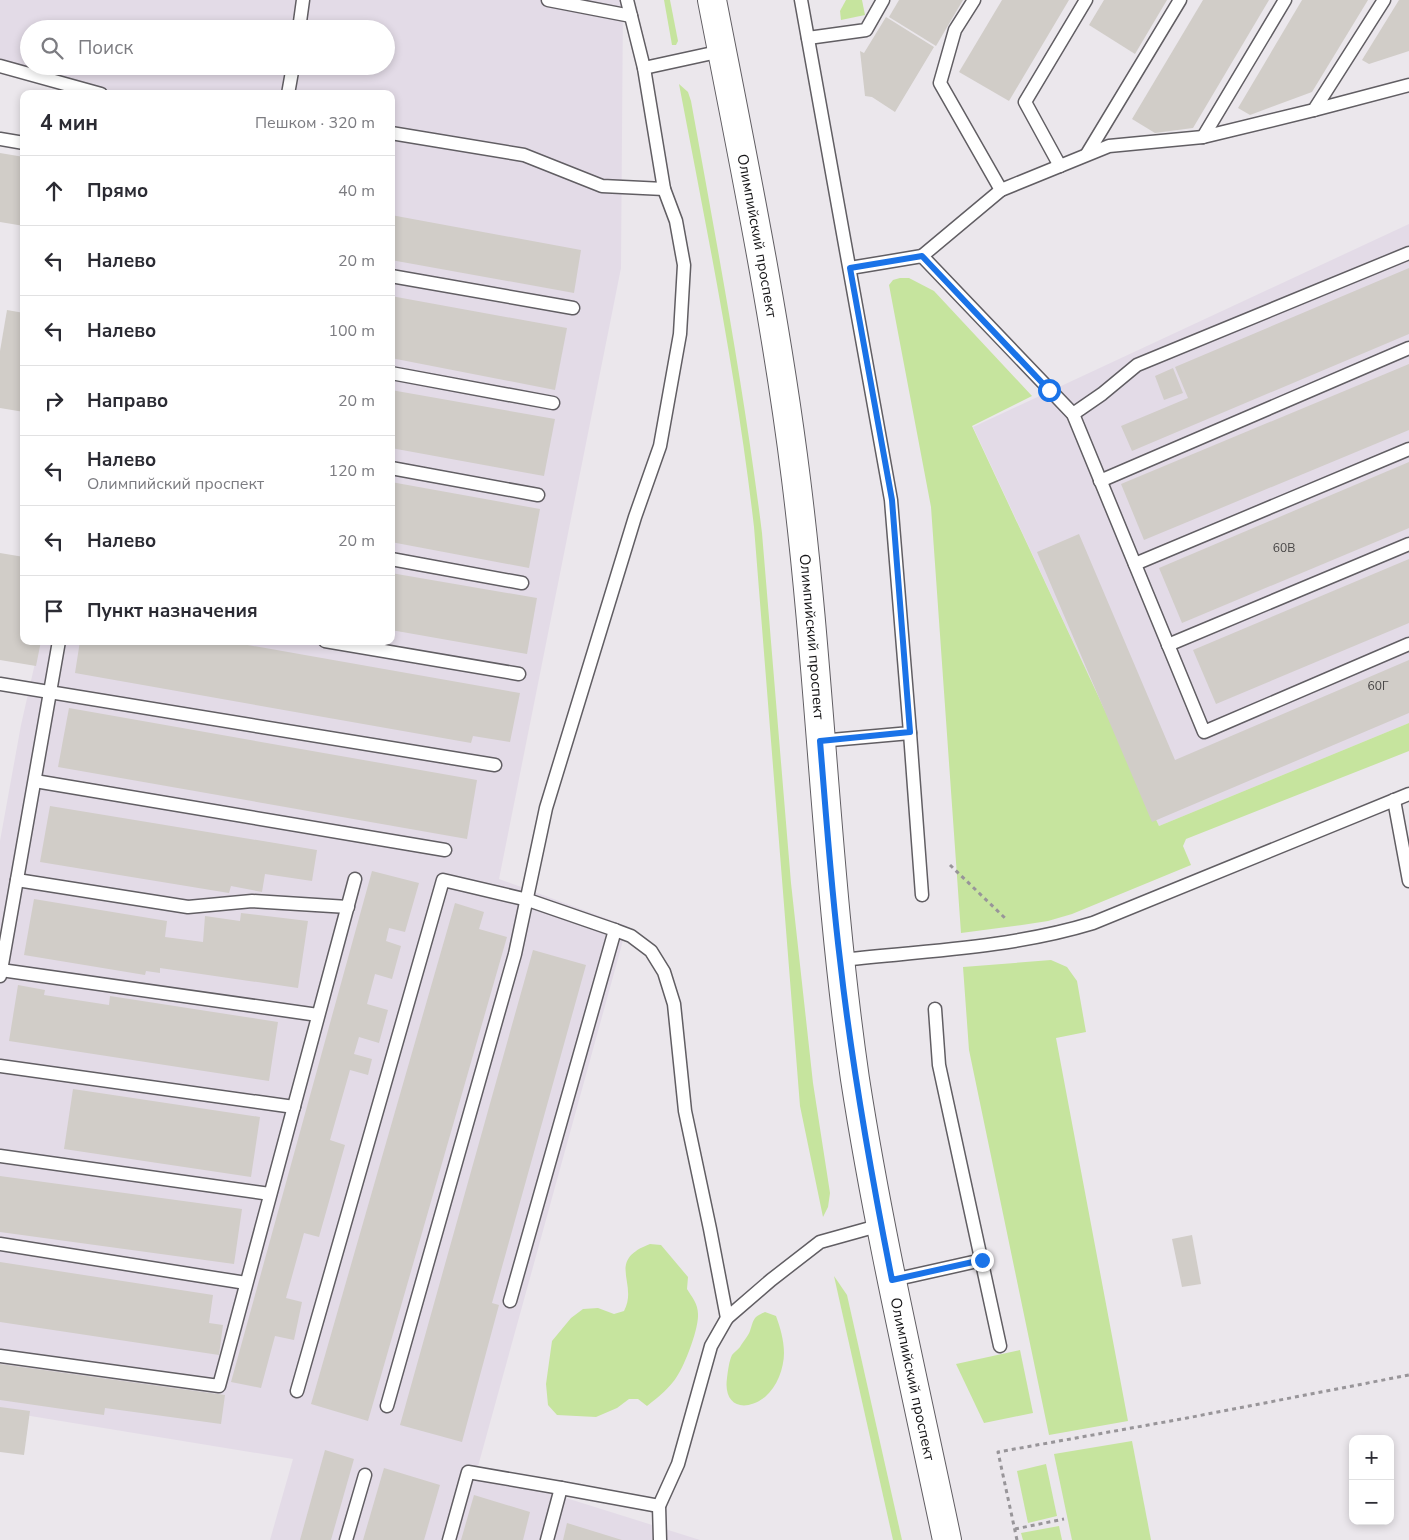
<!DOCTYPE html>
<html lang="ru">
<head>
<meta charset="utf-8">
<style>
	body { margin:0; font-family:"Nunito Sans",sans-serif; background:#f2f2f3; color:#2b2b33 }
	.controls { position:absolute; right:15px; bottom:15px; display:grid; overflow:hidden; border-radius:10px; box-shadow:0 2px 8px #0003 }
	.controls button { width:45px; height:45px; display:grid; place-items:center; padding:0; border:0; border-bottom:1px solid #e1e1e2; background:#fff; color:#2b2b33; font:25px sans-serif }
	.stop { position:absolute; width:15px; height:15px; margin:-11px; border:4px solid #1a73e8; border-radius:50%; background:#fff }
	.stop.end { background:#1a73e8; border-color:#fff; box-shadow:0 1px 5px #0008 }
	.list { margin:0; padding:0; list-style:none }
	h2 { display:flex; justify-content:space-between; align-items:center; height:65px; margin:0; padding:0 20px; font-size:21px }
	h2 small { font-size:16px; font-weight:400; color:#7c7c81 }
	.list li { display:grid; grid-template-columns:32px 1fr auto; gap:15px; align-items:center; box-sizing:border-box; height:70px; padding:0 20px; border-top:1px solid #e1e1e2 }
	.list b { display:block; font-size:19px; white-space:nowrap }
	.list p { margin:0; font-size:16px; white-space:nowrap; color:#7c7c81 }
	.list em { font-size:16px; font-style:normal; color:#7c7c81 }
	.icon { flex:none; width:28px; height:28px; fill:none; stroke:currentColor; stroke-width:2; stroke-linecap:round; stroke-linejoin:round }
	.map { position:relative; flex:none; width:1409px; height:1540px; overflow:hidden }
	.search { position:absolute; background:#fff; box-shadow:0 2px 8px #0003; left:20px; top:20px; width:375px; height:55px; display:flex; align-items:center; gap:12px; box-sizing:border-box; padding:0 18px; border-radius:28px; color:#7c7c81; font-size:19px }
	.panel { position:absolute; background:#fff; box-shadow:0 2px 8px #0003; left:20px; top:90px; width:375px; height:555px; border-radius:10px }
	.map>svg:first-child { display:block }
	.built { fill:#e3dbe7; fill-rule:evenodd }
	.green { fill:#c6e49e }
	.building { fill:#d1cdc8 }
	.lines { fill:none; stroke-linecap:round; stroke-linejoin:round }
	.service-casing { stroke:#615e63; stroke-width:15 }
	.tertiary-casing { stroke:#615e63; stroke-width:30 }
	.path { stroke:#989599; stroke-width:3; stroke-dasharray:4 4; stroke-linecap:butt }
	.service { stroke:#fff; stroke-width:12 }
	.tertiary { stroke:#fff; stroke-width:28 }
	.route { stroke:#1a73e8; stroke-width:6 }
	.labels { text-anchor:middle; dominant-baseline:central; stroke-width:4.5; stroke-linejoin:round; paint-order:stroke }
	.number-label { font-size:12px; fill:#444242 }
	.street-label { font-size:15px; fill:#151416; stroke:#f8f4fa }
</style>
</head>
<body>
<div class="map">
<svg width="1409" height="1540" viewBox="0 0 1409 1540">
	<rect width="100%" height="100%" fill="#ebe7ec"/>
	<g class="built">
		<path d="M0,0H623L621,268L499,879L627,926L477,1470L700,1540H270L293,1459L0,1411V841L21,725L40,641H391V94H123L0,60ZM29,29H386V66H29Z"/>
		<path d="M1409,224V723L1159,826L973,427Z"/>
	</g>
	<g class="green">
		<path d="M664,0H670L678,41L676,45H672Z"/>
		<path d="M846,0H862L865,15L841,20L840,11Z"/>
		<path d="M679,84L688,92L691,101C717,245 744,388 762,533L791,883L813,1083L830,1193L828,1207L823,1217L800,1106L754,527C737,378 707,231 679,84Z"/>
		<path d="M900,278H909L934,291L1032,396L972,426L1159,826L1409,723V751L1186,839L1183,846L1191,865L1072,914L1048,921L1022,925L961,933L931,507L889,285L893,280Z"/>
		<path d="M1051,960L1067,967L1077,981L1086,1032L1056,1038L1128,1421L1049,1435L969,1050L963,967Z"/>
		<path d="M650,1244L661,1245L688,1277L687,1289C692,1297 698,1304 698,1314C699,1329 683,1371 673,1382C666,1391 656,1399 647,1406L638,1399H629L617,1408L596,1417L557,1415L548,1405L546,1384L552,1341L571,1318L583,1309L598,1308L614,1314L624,1311C639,1283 605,1261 650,1244Z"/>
		<path d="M834,1276L847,1295L902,1540H893Z"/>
		<path d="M765,1312L776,1316C780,1327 784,1340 784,1353C784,1368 777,1387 765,1397C744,1413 723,1406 727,1378C728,1371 729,1361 732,1355C734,1352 738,1350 740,1347C743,1342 748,1336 750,1331C754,1319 753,1317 765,1312Z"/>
		<path d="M1020,1350L1033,1413L984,1423L956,1364Z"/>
		<path d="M1132,1441L1151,1540H1072L1054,1454Z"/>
		<path d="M1046,1464L1057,1516L1028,1523L1017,1471Z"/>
		<path d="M1059,1526L1062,1540H1023L1021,1533Z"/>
	</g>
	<g class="building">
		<path d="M899,0H963L936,46L889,17Z"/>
		<path d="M1002,0H1069L1009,101L959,72Z"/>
		<path d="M1104,0H1167L1135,54L1089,25Z"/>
		<path d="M1203,0H1269L1193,128L1155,133L1132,119Z"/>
		<path d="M1302,0H1368L1312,92L1250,115L1238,108Z"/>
		<path d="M1399,0H1409V51L1369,64L1362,60Z"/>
		<path d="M886,17L934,47L895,112L872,97L865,96L860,51L864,53Z"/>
		<path d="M0,153L24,157V226L0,222Z"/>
		<path d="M391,215L581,250L574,293L391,260Z"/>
		<path d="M1409,268V334L1132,451L1121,426L1188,398L1175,367Z"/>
		<path d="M391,296L567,328L555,390L391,358Z"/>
		<path d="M7,310L24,313V412L0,408V351Z"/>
		<path d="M1409,364V430L1144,540L1121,484Z"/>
		<path d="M1173,368L1183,393L1164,400L1155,376Z"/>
		<path d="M391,390L555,419L544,476L391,448Z"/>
		<path d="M1409,462V528L1182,623L1159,568Z"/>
		<path d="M391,482L540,509L529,568L391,542Z"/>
		<path d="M1079,534L1175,760L1409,660V713L1152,822L1037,552Z"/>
		<path d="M0,553L24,557V641H41L36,666L0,660Z"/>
		<path d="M1409,559V623L1216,704L1193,650Z"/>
		<path d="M391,573L537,598L527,654L391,630Z"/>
		<path d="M80,641H225L520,693L510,742L473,736L471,743L75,673Z"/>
		<path d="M69,708L477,780L467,839L58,767Z"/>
		<path d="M50,806L317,850L312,881L265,874L262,892L231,886L229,893L40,862Z"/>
		<path d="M372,871L419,883L405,932L389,928L386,941L401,946L392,979L375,974L367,1004L388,1010L379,1043L359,1037L354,1054L372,1059L368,1075L350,1070L330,1140L345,1145L319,1237L304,1233L286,1298L302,1302L294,1340L275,1336L261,1388L231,1382Z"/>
		<path d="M34,899L167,921L165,937L203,942L205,916L240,921L241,913L308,921L298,988L160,968V973L146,971L145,975L24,955Z"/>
		<path d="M455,903L484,912L479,929L507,937L368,1421L311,1404Z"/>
		<path d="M533,950L586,965L492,1303L499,1305L462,1442L400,1425Z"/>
		<path d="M18,985L45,990L44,995L109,1005L110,996L278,1022L269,1081L9,1041Z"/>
		<path d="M73,1089L260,1117L251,1177L64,1149Z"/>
		<path d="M0,1176L242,1209L234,1264L0,1232Z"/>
		<path d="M1192,1235L1201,1284L1182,1287L1172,1239Z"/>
		<path d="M0,1262L213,1295L209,1323L223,1325L219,1355L0,1322Z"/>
		<path d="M0,1364L225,1395L221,1424L105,1408L104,1415L0,1400Z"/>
		<path d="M0,1407L30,1411L24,1455L0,1452Z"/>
		<path d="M325,1450L354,1459L331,1540H300Z"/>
		<path d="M384,1468L440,1485L424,1540H363Z"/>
		<path d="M474,1495L530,1512L523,1540H461Z"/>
		<path d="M567,1523L622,1540H563Z"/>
	</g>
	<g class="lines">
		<defs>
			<g id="service">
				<path d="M548,0L631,16"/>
				<path d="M801,0L891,500L910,733L820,741"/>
				<path d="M974,0L955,30L940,83L1001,190"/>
				<path d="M299,29L303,0"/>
				<path d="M808,38L866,30L883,0"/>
				<path d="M0,66L101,94"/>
				<path d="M644,68L722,51"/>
				<path d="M288,94L293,66"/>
				<path d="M1314,110L1409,85"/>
				<path d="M391,133L524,155L602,186L664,189L644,68L627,0"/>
				<path d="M1203,137L1285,0"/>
				<path d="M0,139L24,143"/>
				<path d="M1087,154L1180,0"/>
				<path d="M1060,166L1025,102L1086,0"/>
				<path d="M922,256L1001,190L1109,146L1203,137L1314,110L1384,0"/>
				<path d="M850,268L922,256L1073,414L1204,732L1409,644"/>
				<path d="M391,276L573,308"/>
				<path d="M391,373L553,403"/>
				<path d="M1073,414L1102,394L1137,365L1409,253"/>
				<path d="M391,468L538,495"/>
				<path d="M1100,481L1409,348"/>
				<path d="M391,559L522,583"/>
				<path d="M1135,564L1409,449"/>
				<path d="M325,641L519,674"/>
				<path d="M1168,645L1409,544"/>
				<path d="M0,684L495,765"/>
				<path d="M910,733L922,895"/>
				<path d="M35,781L445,850"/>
				<path d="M1394,800L1409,881"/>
				<path d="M17,880L188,907L252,901L348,907"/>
				<path d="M615,930L631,936L651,951L664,972L674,1004L685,1111L710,1229L727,1318L711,1346L678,1464L659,1506L660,1540"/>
				<path d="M840,960C924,951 1011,948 1093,923L1409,794"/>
				<path d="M1,970L318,1015"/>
				<path d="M0,976L59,641"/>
				<path d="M935,1009L939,1065L1000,1346"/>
				<path d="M0,1066L294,1107"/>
				<path d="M0,1156L270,1194"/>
				<path d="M0,1244L246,1283"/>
				<path d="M893,1280L982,1260"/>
				<path d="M727,1318L771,1280L820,1242L881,1225"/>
				<path d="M0,1356L219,1386L355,879"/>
				<path d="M297,1391L443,880L528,900L615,930L510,1301"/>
				<path d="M387,1406L515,954L546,808L635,517L660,446L680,334L684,265L676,221L664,189"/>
				<path d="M346,1540L365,1475"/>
				<path d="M449,1540L468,1472L561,1488"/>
				<path d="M547,1540L561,1488L659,1506"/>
			</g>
			<g id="tertiary">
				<path id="s1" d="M712,0C743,159 776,318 796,479C821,678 826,880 855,1079C879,1234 915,1387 947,1540"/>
			</g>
		</defs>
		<use href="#service" class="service-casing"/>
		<use href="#tertiary" class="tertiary-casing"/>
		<g class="path">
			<path d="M950,865L1007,920"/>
			<path d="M1015,1529L1064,1519"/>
			<path d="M1017,1540L998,1452L1187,1418L1409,1375"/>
		</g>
		<use href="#service" class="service"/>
		<use href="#tertiary" class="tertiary"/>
	</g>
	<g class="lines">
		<path class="route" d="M982,1260L892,1280C871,1174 852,1067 840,960C831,887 826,814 820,741L910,732L892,500L850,268L922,256L1049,390"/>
	</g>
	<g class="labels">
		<g class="number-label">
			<text x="1284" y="548">60В</text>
			<text x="1378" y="686">60Г</text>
		</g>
		<g class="street-label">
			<text stroke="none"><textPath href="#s1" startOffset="240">Олимпийский проспект</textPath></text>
			<text stroke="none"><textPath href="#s1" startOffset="645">Олимпийский проспект</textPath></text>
			<text stroke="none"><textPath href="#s1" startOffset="1395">Олимпийский проспект</textPath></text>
		</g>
	</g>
</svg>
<div class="controls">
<button>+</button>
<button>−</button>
</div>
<div class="stop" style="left:1049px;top:390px"></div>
<div class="stop end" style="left:982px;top:1260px"></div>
<div class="search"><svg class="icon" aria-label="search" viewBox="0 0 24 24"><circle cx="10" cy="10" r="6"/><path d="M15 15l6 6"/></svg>Поиск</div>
<section class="panel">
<h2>4 мин<small>Пешком · 320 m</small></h2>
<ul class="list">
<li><svg class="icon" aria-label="ahead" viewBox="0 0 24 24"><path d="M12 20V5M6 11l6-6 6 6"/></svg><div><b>Прямо</b></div><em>40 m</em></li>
<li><svg class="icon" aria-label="left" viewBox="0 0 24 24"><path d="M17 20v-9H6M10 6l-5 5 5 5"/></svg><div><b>Налево</b></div><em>20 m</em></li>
<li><svg class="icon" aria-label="left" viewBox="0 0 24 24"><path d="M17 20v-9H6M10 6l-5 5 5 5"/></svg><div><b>Налево</b></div><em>100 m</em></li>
<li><svg class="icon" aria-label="right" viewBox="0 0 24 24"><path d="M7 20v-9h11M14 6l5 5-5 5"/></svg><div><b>Направо</b></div><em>20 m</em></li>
<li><svg class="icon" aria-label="left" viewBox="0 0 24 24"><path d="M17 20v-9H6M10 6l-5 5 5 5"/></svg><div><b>Налево</b><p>Олимпийский проспект</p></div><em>120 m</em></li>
<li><svg class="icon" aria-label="left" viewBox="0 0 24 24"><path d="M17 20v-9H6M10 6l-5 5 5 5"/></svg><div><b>Налево</b></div><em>20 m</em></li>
<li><svg class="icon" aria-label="arrive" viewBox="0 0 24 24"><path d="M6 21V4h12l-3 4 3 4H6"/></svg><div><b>Пункт назначения</b></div></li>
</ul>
</section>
</div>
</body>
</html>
